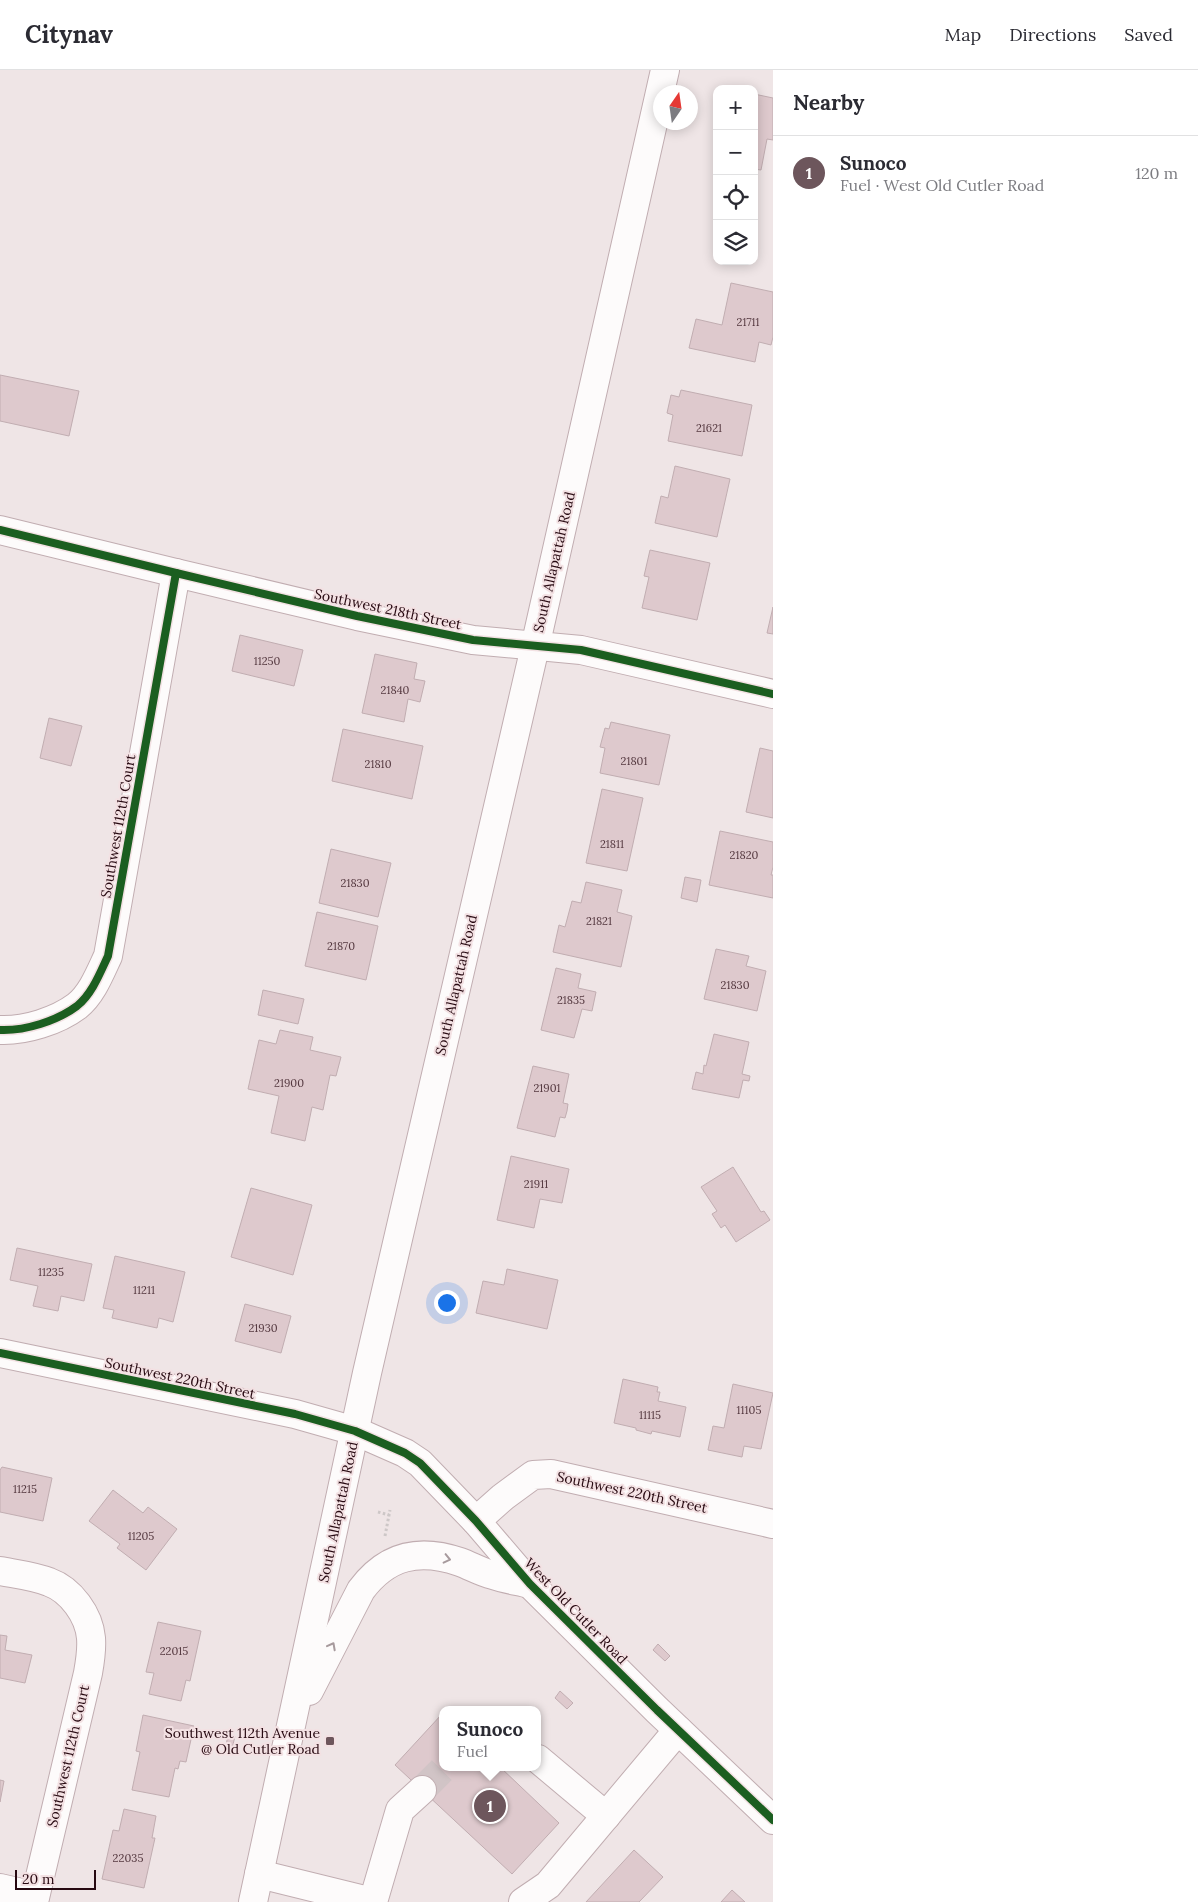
<!DOCTYPE html>
<html lang="en">
<head>
<meta charset="utf-8">
<style>
	body { margin:0; font-family:Lora,serif; background:#f2f2f3; color:#2b2b33 }
	.controls { position:absolute; right:15px; top:15px; display:grid; overflow:hidden; border-radius:10px; box-shadow:0 2px 12px #0003 }
	.controls button { width:45px; height:45px; display:grid; place-items:center; padding:0; border:0; border-bottom:1px solid #e1e1e2; background:#fff; color:#2b2b33; font:25px sans-serif }
	.compass { position:absolute; left:653px; top:15px; width:45px; height:45px; border-radius:50%; background:#fff; box-shadow:0 2px 12px #0003; rotate:13deg }
	.scale { position:absolute; left:15px; bottom:12px; width:81px; box-sizing:border-box; padding-left:5px; border:2px solid #270911; border-top:0; font-size:14px; line-height:18px; white-space:nowrap; color:#270911; -webkit-text-stroke:4px #f3e1e3; paint-order:stroke }
	.you { position:absolute; left:446px; top:1232px; width:18px; height:18px; margin:-12px; border:4px solid #fff; border-radius:50%; background:#1a73e8; box-shadow:0 0 0 8px #1a73e833 }
	.badge { display:grid; place-items:center; width:32px; height:32px; border-radius:50%; background:#6d565c; color:#fff; font-size:16px; font-weight:700 }
	.pin { position:absolute; translate:-50% -50%; border:2px solid #fff; box-shadow:0 1px 5px #0006 }
	.popup { position:absolute; left:439px; top:1636px; width:102px; height:65px; box-sizing:border-box; display:grid; place-content:center; border-radius:10px; background:#fff; filter:drop-shadow(0 1px 4px #0005); font-size:16px; white-space:nowrap; color:#7c7c81 }
	.popup b { font-size:19px; color:#2b2b33 }
	.popup::after { content:''; position:absolute; left:50%; top:100%; margin-left:-10px; border:10px solid transparent; border-top-color:#fff }
	.list { margin:0; padding:0; list-style:none }
	h2 { display:flex; justify-content:space-between; align-items:center; height:65px; margin:0; padding:0 20px; font-size:21px }
	h2 small { font-size:16px; font-weight:400; color:#7c7c81 }
	.list li { display:grid; grid-template-columns:32px 1fr auto; gap:15px; align-items:center; box-sizing:border-box; height:75px; padding:0 20px; border-top:1px solid #e1e1e2 }
	.list b { display:block; font-size:19px; white-space:nowrap }
	.list p { margin:0; font-size:16px; white-space:nowrap; color:#7c7c81 }
	.list em { font-size:16px; font-style:normal; color:#7c7c81 }
	.icon { flex:none; width:28px; height:28px; fill:none; stroke:currentColor; stroke-width:2; stroke-linecap:round; stroke-linejoin:round }
	.map { position:relative; flex:none; width:773px; height:1832px; overflow:hidden }
	header { display:flex; align-items:center; gap:30px; box-sizing:border-box; height:70px; padding:0 25px; background:#fff; border-bottom:1px solid #e1e1e2 }
	header strong { font-size:24px }
	nav { display:flex; gap:28px; margin-inline-start:auto; font-size:18px }
	main { display:flex }
	aside { flex:1; background:#fff }
	.map>svg:first-child { display:block }
	.building { fill:#dec9cd; stroke:#c1adb1 }
	.lines { fill:none; stroke-linecap:round; stroke-linejoin:round }
	.minor-tunnel { stroke:#d1c4c6; stroke-width:28; stroke-dasharray:28 14; stroke-linecap:butt }
	.minor-casing { stroke:#c1adb1; stroke-width:30 }
	.major-casing { stroke:#c1adb1; stroke-width:30 }
	.path { stroke:#cdc7c7; stroke-width:3; stroke-dasharray:2.5 2.5; stroke-linecap:butt }
	.minor { stroke:#fdfbfb; stroke-width:28 }
	.major { stroke:#fdfbfb; stroke-width:28 }
	.cycleway-casing { stroke:#f3e1e3; stroke-width:11 }
	.cycleway { stroke:#1b5e20; stroke-width:8 }
	.oneway { stroke:#a79a9d }
	.poi-dot { fill:#6d565c; stroke:#f3e1e3; stroke-width:2 }
	.labels { text-anchor:middle; dominant-baseline:central; stroke-width:4; stroke-linejoin:round; paint-order:stroke }
	.number-label { font-size:11px; fill:#553940 }
	.street-label { font-size:14px; fill:#270911; stroke:#f3e1e3 }
	.poi-label { font-size:14px; fill:#270911; stroke:#f3e1e3; text-anchor:end }
</style>
</head>
<body>
<header>
<strong>Citynav</strong>
<nav><a>Map</a><a>Directions</a><a>Saved</a></nav>
</header>
<main>
<div class="map">
<svg width="773" height="1832" viewBox="0 0 773 1832">
	<rect width="100%" height="100%" fill="#efe5e6"/>
	<g class="building">
		<path d="M754,24L773,28V70L767,69L761,100L754,99Z"/>
		<path d="M731,213L773,222V267L771,275L759,272L755,292L689,278L696,249L722,255Z"/>
		<path d="M0,305L79,321L69,366L0,351Z"/>
		<path d="M681,320L752,335L742,386L668,371L673,345L667,343L671,325L679,327Z"/>
		<path d="M675,396L730,409L717,467L655,453L661,426L668,428Z"/>
		<path d="M650,480L710,493L697,550L642,538L649,507L644,506Z"/>
		<path d="M773,537V564L767,563Z"/>
		<path d="M240,565L303,580L294,616L232,601Z"/>
		<path d="M375,584L417,593L414,609L425,611L420,632L408,629L404,652L362,643Z"/>
		<path d="M49,648L82,656L71,696L40,688Z"/>
		<path d="M611,652L670,665L659,715L600,703L605,678L600,677L605,658L609,659Z"/>
		<path d="M343,659L423,676L412,729L332,711Z"/>
		<path d="M760,678L773,681V748L746,742Z"/>
		<path d="M602,719L643,728L627,801L586,793Z"/>
		<path d="M720,761L773,772V797L771,805H773V828L709,815Z"/>
		<path d="M331,779L391,793L378,847L319,833Z"/>
		<path d="M685,807L701,810L697,832L681,828Z"/>
		<path d="M586,812L622,820L617,842L632,846L621,897L553,882L559,855L565,857L572,831L581,833Z"/>
		<path d="M317,842L378,856L366,910L305,896Z"/>
		<path d="M716,879L749,886L746,896L766,901L757,941L704,929Z"/>
		<path d="M556,898L581,904L578,918L596,922L592,941L582,939L574,968L541,960Z"/>
		<path d="M263,920L304,929L298,954L258,945Z"/>
		<path d="M280,960L313,967L310,980L341,987L336,1006L330,1005L323,1040L312,1037L305,1071L271,1063L279,1026L248,1019L259,970L276,974Z"/>
		<path d="M714,964L749,972L742,1004L750,1006L749,1011L743,1010L739,1028L692,1019L696,1002L703,1004L704,995L706,996Z"/>
		<path d="M533,996L569,1004L563,1033L568,1034L567,1041L565,1048L560,1047L555,1067L517,1058Z"/>
		<path d="M511,1086L569,1099L562,1133L540,1129L534,1158L497,1150Z"/>
		<path d="M733,1097L761,1142L764,1141L770,1150L736,1172L725,1155L721,1158L712,1144L717,1141L701,1117Z"/>
		<path d="M251,1118L312,1135L293,1205L231,1187Z"/>
		<path d="M17,1178L92,1194L84,1231L61,1226L58,1241L33,1236L38,1216L10,1210Z"/>
		<path d="M115,1186L185,1202L173,1252L159,1248L157,1258L112,1248L114,1240L103,1238Z"/>
		<path d="M507,1199L558,1210L547,1259L476,1243L483,1211L504,1215Z"/>
		<path d="M245,1234L291,1246L281,1283L235,1271Z"/>
		<path d="M623,1309L658,1317L657,1322H660L658,1331L686,1337L680,1367L652,1361L651,1364L636,1360V1358L614,1353Z"/>
		<path d="M733,1314L773,1323L761,1379L744,1376L742,1387L708,1380L713,1356L724,1358Z"/>
		<path d="M2,1397L52,1408L43,1451L0,1442V1400Z"/>
		<path d="M113,1420L143,1443L148,1437L177,1459L146,1500L117,1478L120,1474L89,1451Z"/>
		<path d="M158,1552L201,1561L190,1611L186,1610L181,1631L149,1624L154,1603L146,1602Z"/>
		<path d="M0,1565L7,1566L5,1580L32,1585L25,1613L0,1608Z"/>
		<path d="M658,1574L670,1586L665,1591L653,1580Z"/>
		<path d="M560,1621L573,1633L567,1639L555,1628Z"/>
		<path d="M442,1644V1697H500L559,1753L512,1804L395,1695Z"/>
		<path d="M143,1645L194,1656L186,1692L180,1691L178,1699L175,1698L169,1727L132,1720L140,1682L136,1681Z"/>
		<path d="M228,1665L235,1666L231,1683L225,1681Z"/>
		<path d="M0,1710L4,1711L0,1732Z"/>
		<path d="M124,1739L156,1746L152,1768H155L144,1818L102,1809L113,1760L119,1761Z"/>
		<path d="M634,1780L663,1807L639,1832H586Z"/>
		<path d="M732,1820L745,1832H721Z"/>
	</g>
	<g class="lines">
		<path class="minor-tunnel" d="M422,1720L445,1697"/>
		<defs>
			<g id="minor">
				<path d="M0,460L176,503L357,546L473,570L581,580L773,624"/>
				<path d="M0,960C25,961 57,951 77,936C92,924 100,903 108,886L176,503"/>
				<path d="M0,1283L295,1344L355,1361L405,1383L420,1393L476,1451L530,1514L657,1640L773,1750"/>
				<path d="M476,1451L503,1427L533,1405L551,1404L773,1454"/>
				<path d="M0,1501C16,1504 34,1506 49,1512C71,1520 89,1545 91,1568C92,1580 90,1592 88,1603L34,1832"/>
				<path d="M538,1689L606,1746"/>
				<path d="M259,1804L373,1832"/>
				<path d="M0,1818L35,1826"/>
				<path d="M373,1832L400,1740L422,1720"/>
				<path d="M523,1832L548,1815L678,1660"/>
			</g>
			<g id="major">
				<path d="M309,1621L361,1520C387,1485 419,1478 460,1492C471,1496 481,1502 493,1505C505,1509 518,1511 530,1514"/>
				<path d="M253,1832L367,1303L535,577L665,0"/>
			</g>
		</defs>
		<use href="#minor" class="minor-casing"/>
		<use href="#major" class="major-casing"/>
		<g class="path">
			<path d="M378,1442L389,1445"/>
			<path d="M385,1466L390,1440"/>
		</g>
		<use href="#minor" class="minor"/>
		<use href="#major" class="major"/>
		<defs>
			<g id="cycleway">
				<path d="M0,460L176,503L357,546L473,570L581,580L773,624"/>
				<path d="M0,960C25,961 57,951 77,936C92,924 100,903 108,886L176,503"/>
				<path d="M0,1283L295,1344L355,1361L405,1383L420,1393L476,1451L530,1514L657,1640L773,1750"/>
			</g>
		</defs>
		<use href="#cycleway" class="cycleway-casing"/>
		<use href="#cycleway" class="cycleway"/>
	</g>
	<defs><path id="oneway-chevron" d="M-2-3.5L2.5 0L-2 3.5" fill="none" stroke-width="1.6" stroke-linecap="round" stroke-linejoin="round" transform="scale(1.25)"/></defs>
	<g class="oneway">
		<use href="#oneway-chevron" transform="translate(447 1489) rotate(13)"/>
		<use href="#oneway-chevron" transform="translate(332 1576) rotate(-62)"/>
	</g>
	<rect class="poi-dot" x="325" y="1666" width="10" height="10" rx="2.5"/>
	<g class="labels">
		<g class="number-label">
			<text x="748" y="252">21711</text>
			<text x="709" y="358">21621</text>
			<text x="267" y="591">11250</text>
			<text x="395" y="620">21840</text>
			<text x="634" y="691">21801</text>
			<text x="378" y="694">21810</text>
			<text x="612" y="774">21811</text>
			<text x="744" y="785">21820</text>
			<text x="355" y="813">21830</text>
			<text x="599" y="851">21821</text>
			<text x="341" y="876">21870</text>
			<text x="735" y="915">21830</text>
			<text x="571" y="930">21835</text>
			<text x="289" y="1013">21900</text>
			<text x="547" y="1018">21901</text>
			<text x="536" y="1114">21911</text>
			<text x="51" y="1202">11235</text>
			<text x="144" y="1220">11211</text>
			<text x="263" y="1258">21930</text>
			<text x="749" y="1340">11105</text>
			<text x="650" y="1345">11115</text>
			<text x="25" y="1419">11215</text>
			<text x="141" y="1466">11205</text>
			<text x="174" y="1581">22015</text>
			<text x="128" y="1788">22035</text>
		</g>
		<g class="street-label">
			<text transform="translate(554 492) rotate(-77)">South Allapattah Road</text>
			<text transform="translate(388 539) rotate(12)">Southwest 218th Street</text>
			<text transform="translate(118 756) rotate(-80)">Southwest 112th Court</text>
			<text transform="translate(456 915) rotate(-77)">South Allapattah Road</text>
			<text transform="translate(180 1308) rotate(12)">Southwest 220th Street</text>
			<text transform="translate(632 1422) rotate(12)">Southwest 220th Street</text>
			<text transform="translate(338 1442) rotate(-78)">South Allapattah Road</text>
			<text transform="translate(576 1541) rotate(46)">West Old Cutler Road</text>
			<text transform="translate(68 1686) rotate(-77)">Southwest 112th Court</text>
		</g>
		<g class="poi-label">
			<text x="320" y="1663">Southwest 112th Avenue<tspan x="320" dy="16">@ Old Cutler Road</tspan></text>
		</g>
	</g>
</svg>
<div class="controls">
<button>+</button>
<button>−</button>
<button><svg class="icon" aria-label="locate" viewBox="0 0 24 24"><circle cx="12" cy="12" r="6"/><path d="M12 2v4M12 18v4M2 12h4M18 12h4"/></svg></button>
<button><svg class="icon" aria-label="layers" viewBox="0 0 24 24"><path d="M12 4l9 5-9 5-9-5zM3 14l9 5 9-5"/></svg></button>
</div>
<svg class="compass" viewBox="-18 -18 36 36"><path d="M0-13l5 13h-10z" fill="#e53935"/><path d="M0 13l5-13h-10z" fill="#7c7c81"/></svg>
<div class="scale">20 m</div>
<div class="you"></div>
<div class="pin badge" style="left:490px;top:1736px">1</div>
<div class="popup"><b>Sunoco</b>Fuel</div>
</div>
<aside>
<h2>Nearby<small></small></h2>
<ul class="list">
<li><span class="badge">1</span><div><b>Sunoco</b><p>Fuel · West Old Cutler Road</p></div><em>120 m</em></li>
</ul>
</aside>
</main>
</body>
</html>
